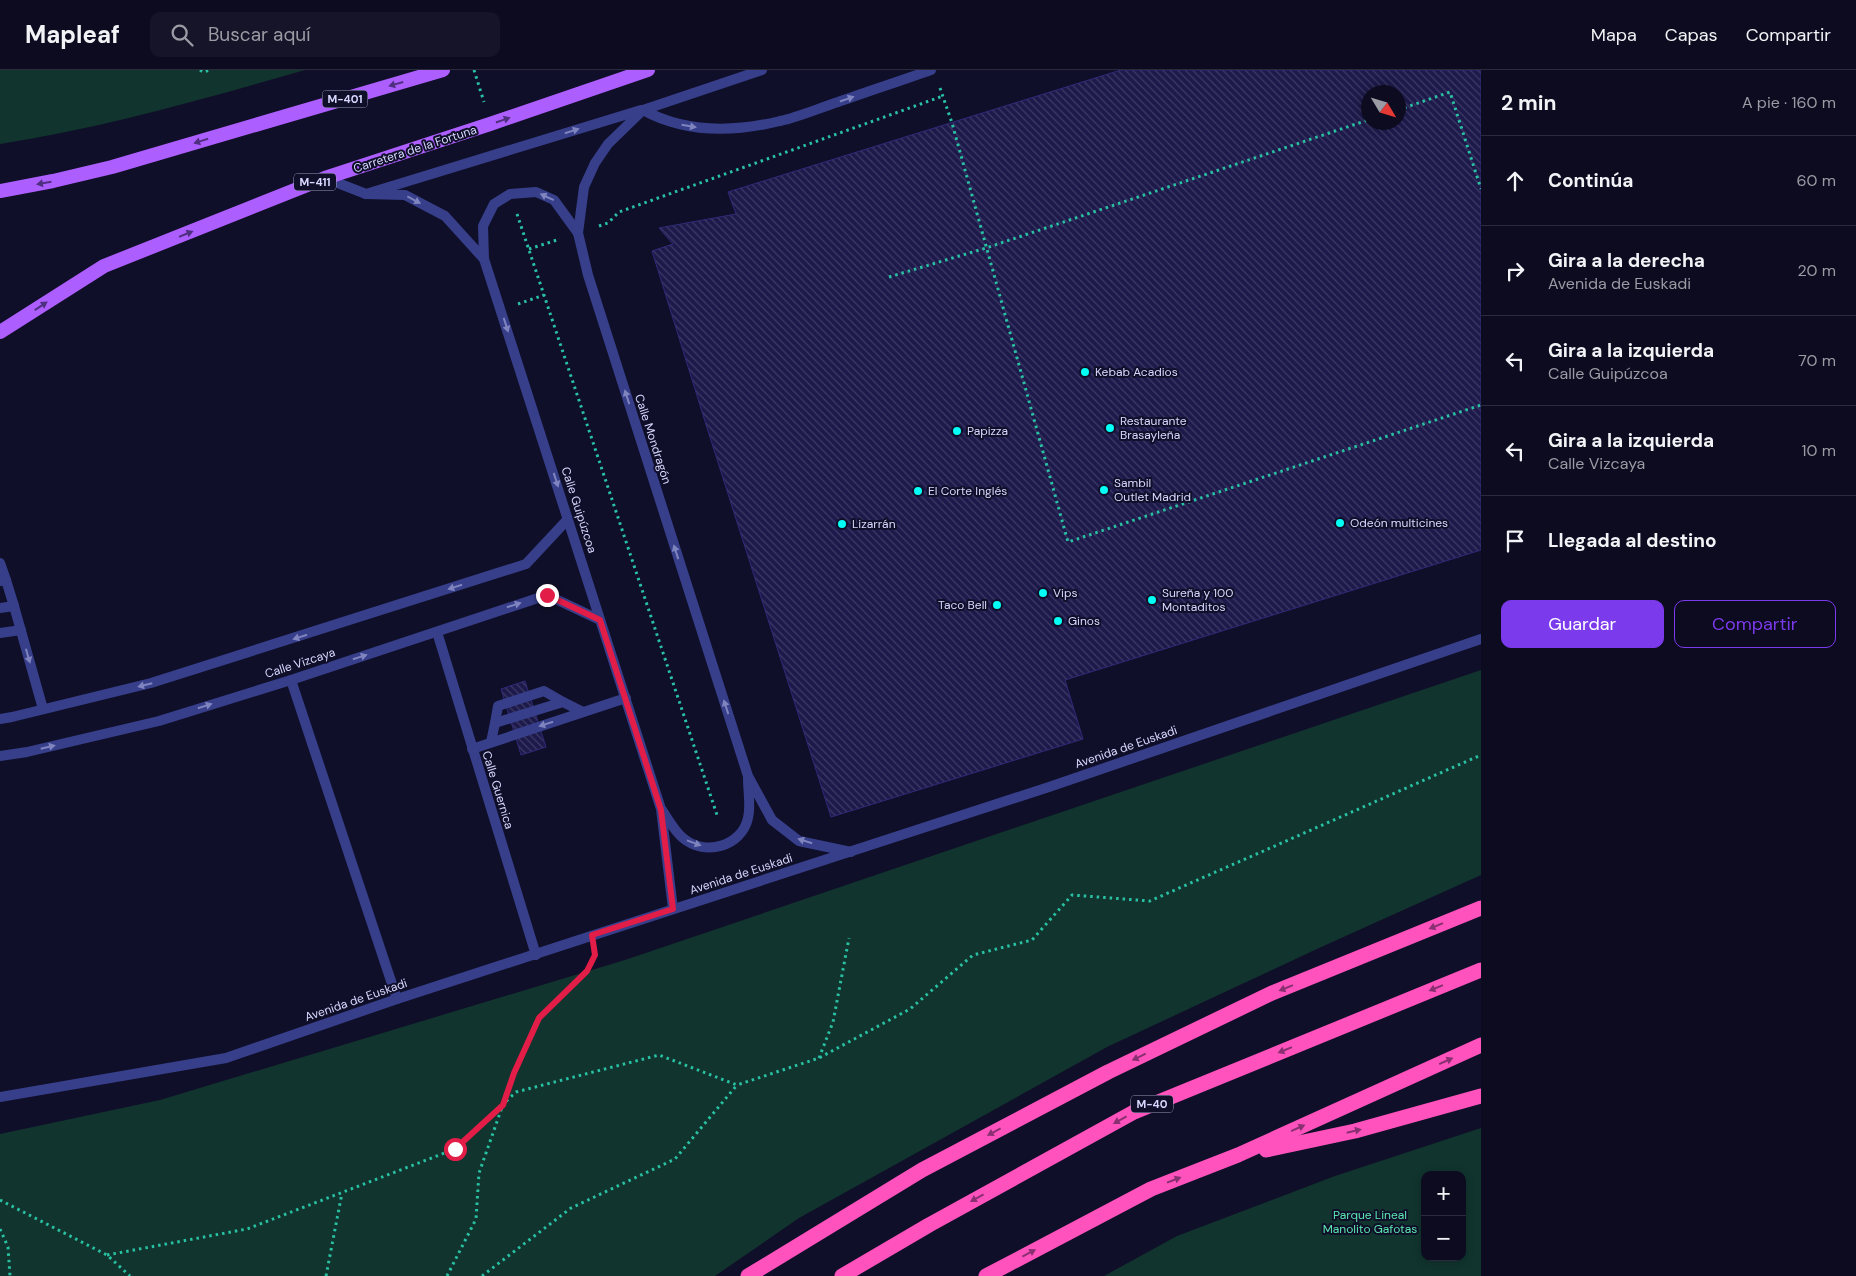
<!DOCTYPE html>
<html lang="es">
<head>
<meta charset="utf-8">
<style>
	body { margin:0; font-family:"DM Sans",sans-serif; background:#151428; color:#f1f3f6 }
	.controls { position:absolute; right:15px; bottom:15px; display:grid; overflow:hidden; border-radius:10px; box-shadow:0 2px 8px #0003 }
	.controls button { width:45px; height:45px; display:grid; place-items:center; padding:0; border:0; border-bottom:1px solid #2c2b3d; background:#0c0b1f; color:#f1f3f6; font:25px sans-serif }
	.compass { position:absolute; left:1361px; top:15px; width:45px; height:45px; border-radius:50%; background:#0c0b1f; box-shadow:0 2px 8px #0003; rotate:128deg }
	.stop { position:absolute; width:15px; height:15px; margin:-11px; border:4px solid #e11d48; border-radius:50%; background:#fff }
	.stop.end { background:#e11d48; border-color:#fff; box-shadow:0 1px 5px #0008 }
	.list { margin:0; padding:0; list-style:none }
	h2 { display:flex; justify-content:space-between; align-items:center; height:65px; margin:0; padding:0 20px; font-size:21px }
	h2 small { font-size:16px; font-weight:400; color:#9a9ba4 }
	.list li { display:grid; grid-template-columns:32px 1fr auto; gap:15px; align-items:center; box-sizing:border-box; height:90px; padding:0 20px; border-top:1px solid #2c2b3d }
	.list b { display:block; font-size:19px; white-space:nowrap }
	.list p { margin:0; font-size:16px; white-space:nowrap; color:#9a9ba4 }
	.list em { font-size:16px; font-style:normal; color:#9a9ba4 }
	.actions { display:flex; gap:10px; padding:15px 20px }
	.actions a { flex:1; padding:11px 0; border:1px solid #7c3aed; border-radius:10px; text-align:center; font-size:18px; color:#7c3aed }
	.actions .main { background:#7c3aed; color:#fff }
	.icon { flex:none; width:28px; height:28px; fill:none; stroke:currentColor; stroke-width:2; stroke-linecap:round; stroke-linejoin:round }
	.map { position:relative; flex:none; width:1481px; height:1206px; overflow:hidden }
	header { display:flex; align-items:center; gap:30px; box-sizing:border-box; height:70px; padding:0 25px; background:#0c0b1f; border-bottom:1px solid #2c2b3d }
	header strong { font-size:24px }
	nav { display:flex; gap:28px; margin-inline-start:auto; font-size:18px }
	.search { width:350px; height:45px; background:#151428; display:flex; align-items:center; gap:12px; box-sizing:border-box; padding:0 18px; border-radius:10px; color:#9a9ba4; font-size:19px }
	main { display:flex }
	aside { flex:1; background:#0c0b1f }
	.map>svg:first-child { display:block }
	.green { fill:#11342e; fill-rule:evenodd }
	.building { fill:url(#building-back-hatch); stroke:#2f2a79; fill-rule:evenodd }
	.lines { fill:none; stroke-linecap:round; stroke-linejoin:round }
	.path { stroke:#29c1a3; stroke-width:3; stroke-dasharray:2.5 4; stroke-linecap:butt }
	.service { stroke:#373f8b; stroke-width:10 }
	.pedestrian { stroke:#373f8b; stroke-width:10 }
	.minor { stroke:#373f8b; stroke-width:10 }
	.primary { stroke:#ad5eff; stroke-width:14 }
	.motorway { stroke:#ff52bc; stroke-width:15 }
	.oneway { fill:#4f2f7f }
	.oneway2 { fill:#7f84bf }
	.oneway3 { fill:#883072 }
	.route { stroke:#e11d48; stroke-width:6 }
	.poi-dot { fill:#03fff6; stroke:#100f29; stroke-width:2 }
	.labels { text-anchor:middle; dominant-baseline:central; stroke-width:4; stroke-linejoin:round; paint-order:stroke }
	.shield { fill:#100f29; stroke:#9b9cbf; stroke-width:1 }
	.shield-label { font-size:11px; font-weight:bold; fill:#d7d8ff }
	.street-label { font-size:12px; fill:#d7d8ff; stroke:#100f29 }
	.poi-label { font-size:12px; fill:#d7d8ff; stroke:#100f29; text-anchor:start }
	.park-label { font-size:12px; fill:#5be7b1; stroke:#100f29 }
</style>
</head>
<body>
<header>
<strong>Mapleaf</strong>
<div class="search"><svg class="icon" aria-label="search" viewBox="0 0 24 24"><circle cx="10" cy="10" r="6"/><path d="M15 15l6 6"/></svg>Buscar aquí</div>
<nav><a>Mapa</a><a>Capas</a><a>Compartir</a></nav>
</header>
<main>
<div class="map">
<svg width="1481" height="1206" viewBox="0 0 1481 1206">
	<defs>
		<pattern id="building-back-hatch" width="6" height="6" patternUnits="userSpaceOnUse" patternTransform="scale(1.25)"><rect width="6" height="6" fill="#1d1a4b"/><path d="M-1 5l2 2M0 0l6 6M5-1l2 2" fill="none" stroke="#3d3b66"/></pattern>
	</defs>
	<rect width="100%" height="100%" fill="#100f29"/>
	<g class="green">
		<path d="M0,0H305C204,29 103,58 0,74Z"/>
		<path d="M1481,600V805L1319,878L1107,977L799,1148L715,1206H0V1064L160,1030L625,890Z"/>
		<path d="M1481,1058V1206H1104L1177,1166L1335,1106ZM1425,1105H1462V1187H1425Z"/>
	</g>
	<g class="building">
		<path d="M1121,0H1481V480L1065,610L1083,669L831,747L708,361L652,181L673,174L659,158L736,144L728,122ZM1368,22H1398V52H1368Z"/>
		<path d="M525,611L546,677L521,685L501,619Z"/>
	</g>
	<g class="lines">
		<g class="path">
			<path d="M200,0L203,2L210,0"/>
			<path d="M474,0L484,32"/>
			<path d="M940,18L952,53L1068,472L1481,335"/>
			<path d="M1398,40L1450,22L1481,119"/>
			<path d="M517,144L718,748"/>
			<path d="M599,156L608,153L619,142L943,26"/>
			<path d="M529,179L560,169"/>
			<path d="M889,207L986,178L1368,50"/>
			<path d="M518,234L544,225"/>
			<path d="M819,988L833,952L849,868"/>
			<path d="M0,1130L107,1185L130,1206"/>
			<path d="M0,1159L8,1177L10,1206"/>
			<path d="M107,1185L247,1159L455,1079L516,1022L659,985L737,1015L819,988L910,939L973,885L1032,870L1072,825L1150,831L1481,685"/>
			<path d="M326,1206L342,1123"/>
			<path d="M447,1206L476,1149L479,1103L514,1003L539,948L587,901L594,887"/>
			<path d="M482,1206L571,1138L675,1089L737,1015"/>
		</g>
		<g class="service">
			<path d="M643,40C685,63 735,62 780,51C799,47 819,38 838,32C869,21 900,11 931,0"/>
			<path d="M0,493L6,510"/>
			<path d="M0,511L6,510L14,536"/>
			<path d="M0,538L14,536L43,639"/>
			<path d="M0,563L21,560"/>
			<path d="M495,653L498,636L544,621L563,632"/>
			<path d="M491,672L495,653L563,632L583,642"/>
			<path d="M472,679L626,628"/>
		</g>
		<path class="pedestrian" d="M291,610L397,929"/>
		<g class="minor">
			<path d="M762,0L643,40L608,74L595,93L584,117L578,163L588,205L748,706L772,750L799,771L851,782"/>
			<path d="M325,108L366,124L641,40"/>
			<path d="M366,124L405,125L445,146L484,189L661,739L673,839"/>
			<path d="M484,189L483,156L494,134L510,124L536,122L554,130L578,163"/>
			<path d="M437,562L536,885"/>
			<path d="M0,649L12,647L151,613L526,494L568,449"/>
			<path d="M0,686L27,682L159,651L291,610L547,525L600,550"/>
			<path d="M662,740C668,749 675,762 683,768C705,787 742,776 748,748C751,736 748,721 748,709"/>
			<path d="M0,1027L226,988L397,929L1049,717L1481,569"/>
		</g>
		<g class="primary">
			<path d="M0,121L53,111L112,97L443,0"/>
			<path d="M0,262L104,196L325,108L490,54L648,0"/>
		</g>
		<g class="motorway">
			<path d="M1266,1080L1355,1061L1481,1026"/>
			<path d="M748,1206L922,1100L1108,1002L1272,923L1481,838"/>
			<path d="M842,1206L929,1155L1134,1042L1481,900"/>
			<path d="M986,1206L1151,1119L1238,1085L1481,975"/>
		</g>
	</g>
	<defs><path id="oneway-solid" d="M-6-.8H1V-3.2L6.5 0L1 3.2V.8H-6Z" transform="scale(1.25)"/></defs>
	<g class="oneway">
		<use href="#oneway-solid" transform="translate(396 14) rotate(164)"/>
		<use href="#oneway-solid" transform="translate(503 50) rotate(-19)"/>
		<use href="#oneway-solid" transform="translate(201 71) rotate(163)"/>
		<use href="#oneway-solid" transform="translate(44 113) rotate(170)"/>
		<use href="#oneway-solid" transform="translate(186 164) rotate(-22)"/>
		<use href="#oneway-solid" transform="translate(41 236) rotate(-33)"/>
	</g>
	<g class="oneway2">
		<use href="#oneway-solid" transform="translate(847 29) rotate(-19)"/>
		<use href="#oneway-solid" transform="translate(689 56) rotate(10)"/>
		<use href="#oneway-solid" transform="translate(572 61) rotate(-17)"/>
		<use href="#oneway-solid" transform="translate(547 127) rotate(-155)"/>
		<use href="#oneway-solid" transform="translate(414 130) rotate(28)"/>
		<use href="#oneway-solid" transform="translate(506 255) rotate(72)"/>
		<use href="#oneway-solid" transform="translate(627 327) rotate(-108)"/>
		<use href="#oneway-solid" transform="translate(556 410) rotate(72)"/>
		<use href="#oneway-solid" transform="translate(676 482) rotate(-108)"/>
		<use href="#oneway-solid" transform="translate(455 517) rotate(162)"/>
		<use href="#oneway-solid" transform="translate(514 535) rotate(-17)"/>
		<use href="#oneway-solid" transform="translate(300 567) rotate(162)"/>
		<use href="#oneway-solid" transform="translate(28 586) rotate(74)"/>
		<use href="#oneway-solid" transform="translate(360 587) rotate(-18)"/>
		<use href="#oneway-solid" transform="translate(145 615) rotate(166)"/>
		<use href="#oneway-solid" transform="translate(205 636) rotate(-17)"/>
		<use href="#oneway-solid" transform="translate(726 637) rotate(-108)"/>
		<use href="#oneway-solid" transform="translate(546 654) rotate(162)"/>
		<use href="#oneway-solid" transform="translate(48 677) rotate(-13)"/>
		<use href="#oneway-solid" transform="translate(805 771) rotate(-163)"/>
		<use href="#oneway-solid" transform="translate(694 773) rotate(20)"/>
	</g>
	<g class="oneway3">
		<use href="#oneway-solid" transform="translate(1436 856) rotate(158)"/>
		<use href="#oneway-solid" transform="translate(1286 918) rotate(158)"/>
		<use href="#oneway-solid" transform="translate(1436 918) rotate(158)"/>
		<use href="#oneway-solid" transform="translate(1285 980) rotate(158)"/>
		<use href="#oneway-solid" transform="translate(1139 987) rotate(154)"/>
		<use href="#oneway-solid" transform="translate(1446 991) rotate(-24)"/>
		<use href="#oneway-solid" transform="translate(1120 1050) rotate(151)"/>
		<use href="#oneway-solid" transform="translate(1298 1058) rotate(-24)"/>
		<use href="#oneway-solid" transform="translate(1354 1061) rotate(-13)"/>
		<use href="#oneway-solid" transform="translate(994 1062) rotate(152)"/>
		<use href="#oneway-solid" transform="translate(1174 1110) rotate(-21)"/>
		<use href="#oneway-solid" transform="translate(977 1128) rotate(151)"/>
		<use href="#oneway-solid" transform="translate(1029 1183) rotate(-28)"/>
	</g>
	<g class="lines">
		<path class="route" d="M455,1079L503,1035L514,1003L539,948L587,901L595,885L592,865L673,839L661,740L600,550L547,525"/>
	</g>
	<g class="poi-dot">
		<circle cx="1085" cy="302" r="5"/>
		<circle cx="1110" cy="358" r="5"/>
		<circle cx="957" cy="361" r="5"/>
		<circle cx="1104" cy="420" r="5"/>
		<circle cx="918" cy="421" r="5"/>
		<circle cx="1340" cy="453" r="5"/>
		<circle cx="842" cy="454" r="5"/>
		<circle cx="1043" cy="523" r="5"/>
		<circle cx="1152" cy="530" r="5"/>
		<circle cx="997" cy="535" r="5"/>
		<circle cx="1058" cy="551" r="5"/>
	</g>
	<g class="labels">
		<g class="shield">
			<rect x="322.5" y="20.5" width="45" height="17" rx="4"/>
			<rect x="294" y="103.5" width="42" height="17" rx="4"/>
			<rect x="1131" y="1025.5" width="42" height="17" rx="4"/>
		</g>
		<g class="shield-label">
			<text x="345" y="29">M-401</text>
			<text x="315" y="112">M-411</text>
			<text x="1152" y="1034">M-40</text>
		</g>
		<g class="street-label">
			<text transform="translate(415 79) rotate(-18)">Carretera de la Fortuna</text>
			<text transform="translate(653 369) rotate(72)">Calle Mondragón</text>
			<text transform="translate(579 440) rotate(72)">Calle Guipúzcoa</text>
			<text transform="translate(300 593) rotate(-18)">Calle Vizcaya</text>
			<text transform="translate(1126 677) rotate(-19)">Avenida de Euskadi</text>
			<text transform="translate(498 720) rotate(73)">Calle Guernica</text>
			<text transform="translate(741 804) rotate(-18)">Avenida de Euskadi</text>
			<text transform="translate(356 930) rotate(-19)">Avenida de Euskadi</text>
		</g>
		<g class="poi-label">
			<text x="1095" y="302">Kebab Acadios</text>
			<text x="1120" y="351">Restaurante<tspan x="1120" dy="14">Brasayleña</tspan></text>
			<text x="967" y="361">Papizza</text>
			<text x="1114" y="413">Sambil<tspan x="1114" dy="14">Outlet Madrid</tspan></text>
			<text x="928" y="421">El Corte Inglés</text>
			<text x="1350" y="453">Odeón multicines</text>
			<text x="852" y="454">Lizarrán</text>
			<text x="1053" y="523">Vips</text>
			<text x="1162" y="523">Sureña y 100<tspan x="1162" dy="14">Montaditos</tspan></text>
			<text x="987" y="535" text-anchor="end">Taco Bell</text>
			<text x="1068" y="551">Ginos</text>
		</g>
		<g class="park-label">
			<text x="1370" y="1145">Parque Lineal<tspan x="1370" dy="14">Manolito Gafotas</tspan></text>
		</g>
	</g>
</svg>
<div class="controls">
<button>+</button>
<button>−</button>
</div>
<svg class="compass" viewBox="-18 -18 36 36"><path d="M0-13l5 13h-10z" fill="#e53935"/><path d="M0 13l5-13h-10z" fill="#9a9ba4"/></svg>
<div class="stop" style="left:455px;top:1079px"></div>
<div class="stop end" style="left:547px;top:525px"></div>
</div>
<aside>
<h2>2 min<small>A pie · 160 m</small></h2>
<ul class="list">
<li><svg class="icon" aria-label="ahead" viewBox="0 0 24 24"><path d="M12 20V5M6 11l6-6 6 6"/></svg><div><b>Continúa</b></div><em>60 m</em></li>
<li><svg class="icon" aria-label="right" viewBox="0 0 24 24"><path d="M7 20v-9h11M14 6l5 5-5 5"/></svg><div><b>Gira a la derecha</b><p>Avenida de Euskadi</p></div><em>20 m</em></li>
<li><svg class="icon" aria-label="left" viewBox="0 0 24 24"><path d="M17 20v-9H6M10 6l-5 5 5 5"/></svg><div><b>Gira a la izquierda</b><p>Calle Guipúzcoa</p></div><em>70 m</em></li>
<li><svg class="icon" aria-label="left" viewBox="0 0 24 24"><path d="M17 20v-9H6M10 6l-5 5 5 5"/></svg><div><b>Gira a la izquierda</b><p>Calle Vizcaya</p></div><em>10 m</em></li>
<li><svg class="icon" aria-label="arrive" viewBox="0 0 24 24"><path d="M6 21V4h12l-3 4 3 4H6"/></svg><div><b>Llegada al destino</b></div></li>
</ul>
<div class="actions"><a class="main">Guardar</a><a>Compartir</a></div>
</aside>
</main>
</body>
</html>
